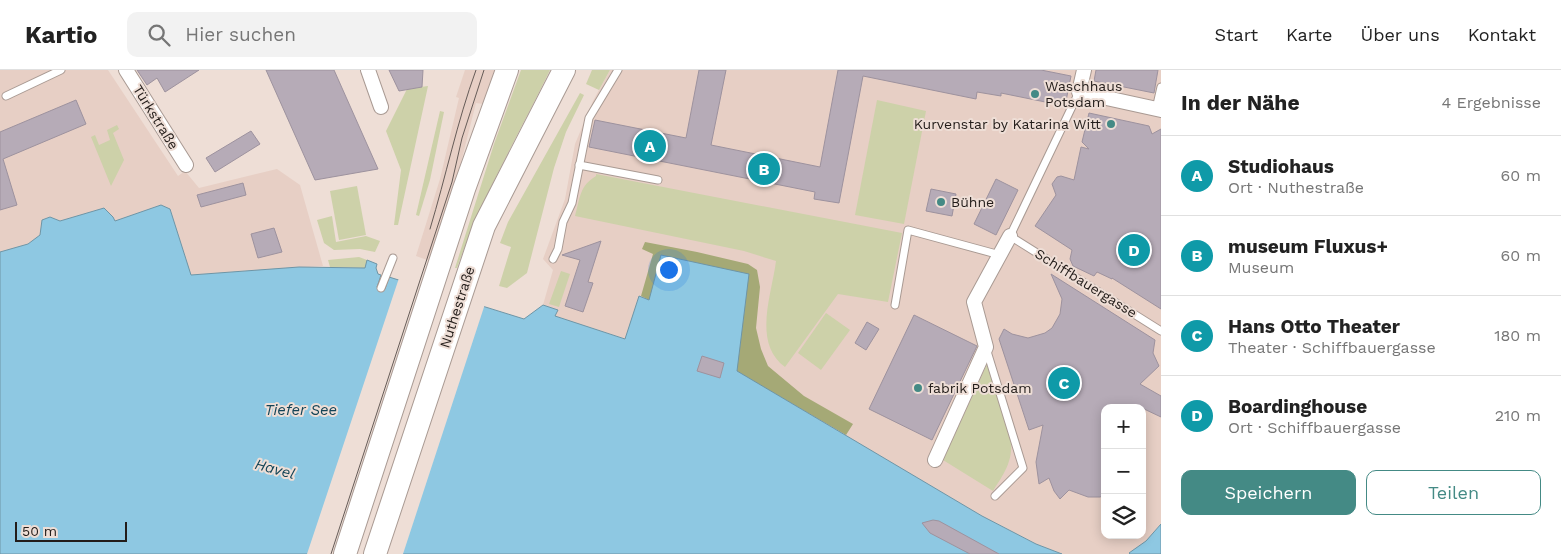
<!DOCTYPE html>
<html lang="de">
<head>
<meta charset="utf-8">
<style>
	body { margin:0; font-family:"Work Sans",sans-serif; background:#f2f2f2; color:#222 }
	.controls { position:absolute; right:15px; bottom:15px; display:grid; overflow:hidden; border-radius:10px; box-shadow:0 2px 12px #0003 }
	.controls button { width:45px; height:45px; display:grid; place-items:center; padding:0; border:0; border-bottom:1px solid #e0e0e0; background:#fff; color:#222; font:25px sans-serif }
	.scale { position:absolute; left:15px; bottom:12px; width:112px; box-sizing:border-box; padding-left:5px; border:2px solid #231d1a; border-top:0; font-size:14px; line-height:18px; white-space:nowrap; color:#231d1a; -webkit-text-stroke:4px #eeded6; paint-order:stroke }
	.you { position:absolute; left:668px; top:199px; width:18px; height:18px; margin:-12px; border:4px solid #fff; border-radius:50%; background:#1a73e8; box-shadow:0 0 0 8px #1a73e833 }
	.badge { display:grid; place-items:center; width:32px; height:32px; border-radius:50%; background:#448a85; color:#fff; font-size:16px; font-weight:700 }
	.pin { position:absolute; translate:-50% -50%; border:2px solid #fff; box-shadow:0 1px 5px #0006 }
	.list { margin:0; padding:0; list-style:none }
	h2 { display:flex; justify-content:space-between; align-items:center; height:65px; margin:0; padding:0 20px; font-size:21px }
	h2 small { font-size:16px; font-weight:400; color:#767676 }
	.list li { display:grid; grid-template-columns:32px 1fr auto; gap:15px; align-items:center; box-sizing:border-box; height:80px; padding:0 20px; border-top:1px solid #e0e0e0 }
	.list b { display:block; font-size:19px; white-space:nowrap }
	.list p { margin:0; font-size:16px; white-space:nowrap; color:#767676 }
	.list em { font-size:16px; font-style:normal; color:#767676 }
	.actions { display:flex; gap:10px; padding:15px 20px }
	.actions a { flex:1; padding:11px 0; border:1px solid #448a85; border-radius:10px; text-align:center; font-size:18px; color:#448a85 }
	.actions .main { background:#448a85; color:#fff }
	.icon { flex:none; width:28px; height:28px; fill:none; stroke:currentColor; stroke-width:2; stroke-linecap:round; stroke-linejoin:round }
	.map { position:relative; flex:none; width:1161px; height:484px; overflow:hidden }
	header { display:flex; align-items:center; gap:30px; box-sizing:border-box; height:70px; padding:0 25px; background:#fff; border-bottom:1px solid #e0e0e0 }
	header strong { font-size:24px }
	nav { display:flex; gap:28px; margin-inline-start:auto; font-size:18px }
	.search { width:350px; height:45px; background:#f2f2f2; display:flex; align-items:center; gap:12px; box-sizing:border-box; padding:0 18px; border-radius:10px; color:#767676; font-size:19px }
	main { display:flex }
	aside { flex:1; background:#fff }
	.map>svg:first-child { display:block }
	.built { fill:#e7cfc5; fill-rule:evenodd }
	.green { fill:#cdd1a9 }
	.forest { fill:#a5a976 }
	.water { fill:#8ec8e2; stroke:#6e95a6 }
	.pier { fill:#eeded6 }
	.building { fill:#b6abb7; stroke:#9d929e }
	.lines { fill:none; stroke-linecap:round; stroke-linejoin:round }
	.service-casing { stroke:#a99a93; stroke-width:9 }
	.minor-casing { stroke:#a99a93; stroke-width:16 }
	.trunk-casing { stroke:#a99a93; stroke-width:24 }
	.service { stroke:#fff; stroke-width:7 }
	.minor { stroke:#fff; stroke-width:14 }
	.trunk { stroke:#fff; stroke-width:22 }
	.tram { stroke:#655b57; stroke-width:1 }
	.poi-dot { fill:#448a85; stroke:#eeded6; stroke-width:2 }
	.labels { text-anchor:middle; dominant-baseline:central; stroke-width:4; stroke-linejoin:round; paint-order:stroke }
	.poi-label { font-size:14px; fill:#231d1a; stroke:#eeded6; text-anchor:start }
	.street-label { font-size:14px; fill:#231d1a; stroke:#eeded6 }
	.water-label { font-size:15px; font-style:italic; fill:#134457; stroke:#eeded6 }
</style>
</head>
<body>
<header>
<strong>Kartio</strong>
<div class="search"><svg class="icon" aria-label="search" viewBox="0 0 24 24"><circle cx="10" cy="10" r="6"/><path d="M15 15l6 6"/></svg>Hier suchen</div>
<nav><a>Start</a><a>Karte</a><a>Über uns</a><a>Kontakt</a></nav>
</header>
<main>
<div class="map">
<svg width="1161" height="484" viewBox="0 0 1161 484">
	<rect width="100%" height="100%" fill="#eeded6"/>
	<g class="built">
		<path d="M0,0H108L178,106L185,101L199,118L277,99L300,115L323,196L190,205L170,139L161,135L114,151L92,142L60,151L50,147L42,150L40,165L28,174L0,182Z"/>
		<path d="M465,0H496L483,34L476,33L454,120L430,191L416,186L440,109L459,28L456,27Z"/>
		<path d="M610,0H1161V454L1146,471L1129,483L1130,484H1062L1036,474L982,446L736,301L649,230L639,227L626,269L555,246L543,235L553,200L543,189L565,129L575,74L593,31ZM1105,338H1142V465H1105Z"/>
	</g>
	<g class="green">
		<path d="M521,0H550C518,66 481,129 457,198H455L494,74Z"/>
		<path d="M592,0H610L599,20L586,14Z"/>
		<path d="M428,16L398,155H394L401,100L386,61L407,19Z"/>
		<path d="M580,23L584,25L566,62L554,98L527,203L507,218L499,216L511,177L500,173L508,152Z"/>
		<path d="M877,30L926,41L904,154L855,145Z"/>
		<path d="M440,41L444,42L430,110L419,146L416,145Z"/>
		<path d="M117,55L119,59L113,63L124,90L111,116L91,67L95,65L99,75L110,70L107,60Z"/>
		<path d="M596,104L902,163L888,232L838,224L785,297C752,273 772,224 776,191L744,181L575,146C580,129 579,116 596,106Z"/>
		<path d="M357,116L366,165L339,170L330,121Z"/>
		<path d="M332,146L336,172L366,166L380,171L375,182L360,179L334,180L324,173L317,150Z"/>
		<path d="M359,187L367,190L365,198L330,197L328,190Z"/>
		<path d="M561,201L570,204L559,237L549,234Z"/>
		<path d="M826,243L850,260L821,300L798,283Z"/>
		<path d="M987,294L1011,371C1013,392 1003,405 993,421L943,390Z"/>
	</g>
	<path class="forest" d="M645,172L697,182L748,194L757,200L760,217L756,258L761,279L768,296L804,326L853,354L846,365L736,301L649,230L641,226L653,184L642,179Z"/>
	<g class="water">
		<path d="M161,135L170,139L191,205L299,197L365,198L367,190L377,194L376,198L378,204L381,205L377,217L385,219L389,207L524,249L543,235L558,240L555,246L625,269L639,226L649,230L661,185L749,204L737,301L982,446L1036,474L1062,484H0V182L28,174L40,165L42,150L50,147L60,151L104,138L113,147L115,151Z"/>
		<path d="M1161,454V484H1130L1129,483L1146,471Z"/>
	</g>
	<path class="pier" d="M399,208L485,234L403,484H307Z"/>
	<g class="building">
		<path d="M137,0H199L165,22L157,8L147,15Z"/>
		<path d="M266,0H334L378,99L315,110Z"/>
		<path d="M389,0H423L422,17L399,21Z"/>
		<path d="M699,0H726L711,75L820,97L838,0H1041L1071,6L1065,36L1001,23V26L977,22L976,29L863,6L839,133L814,129L815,122L589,77L595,50L686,68Z"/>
		<path d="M1096,0H1158L1154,23L1094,11Z"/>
		<path d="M76,30L86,54L3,89L17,135L0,140V62Z"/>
		<path d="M1089,43L1149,56L1152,64L1161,59V239L1112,208V209L1097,202L1094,206L1073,196L1070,189L1072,180L1035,156L1056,125L1052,114L1057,107L1061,106L1074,110L1081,77L1089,79L1082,72Z"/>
		<path d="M251,61L260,74L215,102L206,88Z"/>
		<path d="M996,109L1018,120L996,165L974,154Z"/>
		<path d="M243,113L246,125L201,137L197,125Z"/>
		<path d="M931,119L956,124L952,146L926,141Z"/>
		<path d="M274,158L282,182L258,188L251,164Z"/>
		<path d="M601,171L588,212L593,213L583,242L565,236L580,190L562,185Z"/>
		<path d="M1051,204L1155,270L1153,283L1159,296L1140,314L1161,326V347L1142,338H1105V425L1100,427H1088L1069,420L1060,429L1054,421L1049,408L1039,414L1036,392L1043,355L1029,360L999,269L1004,259L1012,264L1028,268L1045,263L1052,258L1060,244L1062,229Z"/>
		<path d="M914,245L977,276L932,370L869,339Z"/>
		<path d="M867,252L879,259L866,280L855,273Z"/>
		<path d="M702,286L724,293L720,308L697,301Z"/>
		<path d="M933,450L939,451L999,484H970L930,463L922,453Z"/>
	</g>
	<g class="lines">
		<defs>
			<g id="service">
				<path d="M1079,22L1010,166L1161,261"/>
				<path d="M6,26L61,0"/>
				<path d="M1156,39L1161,17"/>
				<path d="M579,95L658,110"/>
				<path d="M553,189L558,179L563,152L572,133L589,48L618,0"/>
				<path d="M381,218L393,188"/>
				<path d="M895,235L908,160L1000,185"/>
				<path d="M986,278L1023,398L995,426"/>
			</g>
			<g id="minor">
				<path d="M126,0L186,95"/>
				<path d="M368,0L381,37"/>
				<path d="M1084,0L1079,22L1161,40"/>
				<path d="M935,390L986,277L974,232L1010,166"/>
			</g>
			<g id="trunk">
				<path d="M345,484L464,119L507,0"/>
				<path d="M375,484L484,156L564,0"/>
			</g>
		</defs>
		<use href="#service" class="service-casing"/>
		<use href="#minor" class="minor-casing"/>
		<use href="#trunk" class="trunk-casing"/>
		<use href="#service" class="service"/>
		<use href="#minor" class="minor"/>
		<use href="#trunk" class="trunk"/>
		<g class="tram">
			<path d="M430,159C446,106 457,52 476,0"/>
			<path d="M331,484L452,112L462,68L484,0"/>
		</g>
	</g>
	<g class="poi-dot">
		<circle cx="1035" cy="24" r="5"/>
		<circle cx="1111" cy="54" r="5"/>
		<circle cx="941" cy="132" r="5"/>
		<circle cx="918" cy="318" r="5"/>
	</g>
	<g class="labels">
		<g class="poi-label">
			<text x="1045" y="16">Waschhaus<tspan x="1045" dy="16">Potsdam</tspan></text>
			<text x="1101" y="54" text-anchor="end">Kurvenstar by Katarina Witt</text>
			<text x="951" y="132">Bühne</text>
			<text x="928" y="318">fabrik Potsdam</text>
		</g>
		<g class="street-label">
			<text transform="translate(156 47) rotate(58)">Türkstraße</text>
			<text transform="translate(1086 213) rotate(32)">Schiffbauergasse</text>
			<text transform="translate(457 237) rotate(-72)">Nuthestraße</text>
		</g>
		<g class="water-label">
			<text x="301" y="340">Tiefer See</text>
			<text transform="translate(275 399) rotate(15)">Havel</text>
		</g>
	</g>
</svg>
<div class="controls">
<button>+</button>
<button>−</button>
<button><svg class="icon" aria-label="layers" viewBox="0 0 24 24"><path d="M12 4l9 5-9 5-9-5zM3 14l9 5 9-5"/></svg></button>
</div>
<div class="scale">50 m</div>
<div class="you"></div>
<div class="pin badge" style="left:650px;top:76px;background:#0f9aa8">A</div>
<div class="pin badge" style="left:764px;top:99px;background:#0f9aa8">B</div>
<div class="pin badge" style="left:1064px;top:313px;background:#0f9aa8">C</div>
<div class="pin badge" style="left:1134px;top:180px;background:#0f9aa8">D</div>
</div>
<aside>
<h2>In der Nähe<small>4 Ergebnisse</small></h2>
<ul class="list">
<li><span class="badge" style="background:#0f9aa8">A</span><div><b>Studiohaus</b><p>Ort · Nuthestraße</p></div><em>60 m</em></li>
<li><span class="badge" style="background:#0f9aa8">B</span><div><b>museum Fluxus+</b><p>Museum</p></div><em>60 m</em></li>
<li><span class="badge" style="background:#0f9aa8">C</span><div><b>Hans Otto Theater</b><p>Theater · Schiffbauergasse</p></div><em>180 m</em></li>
<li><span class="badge" style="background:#0f9aa8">D</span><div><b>Boardinghouse</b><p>Ort · Schiffbauergasse</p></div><em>210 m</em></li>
</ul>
<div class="actions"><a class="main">Speichern</a><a>Teilen</a></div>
</aside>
</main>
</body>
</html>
